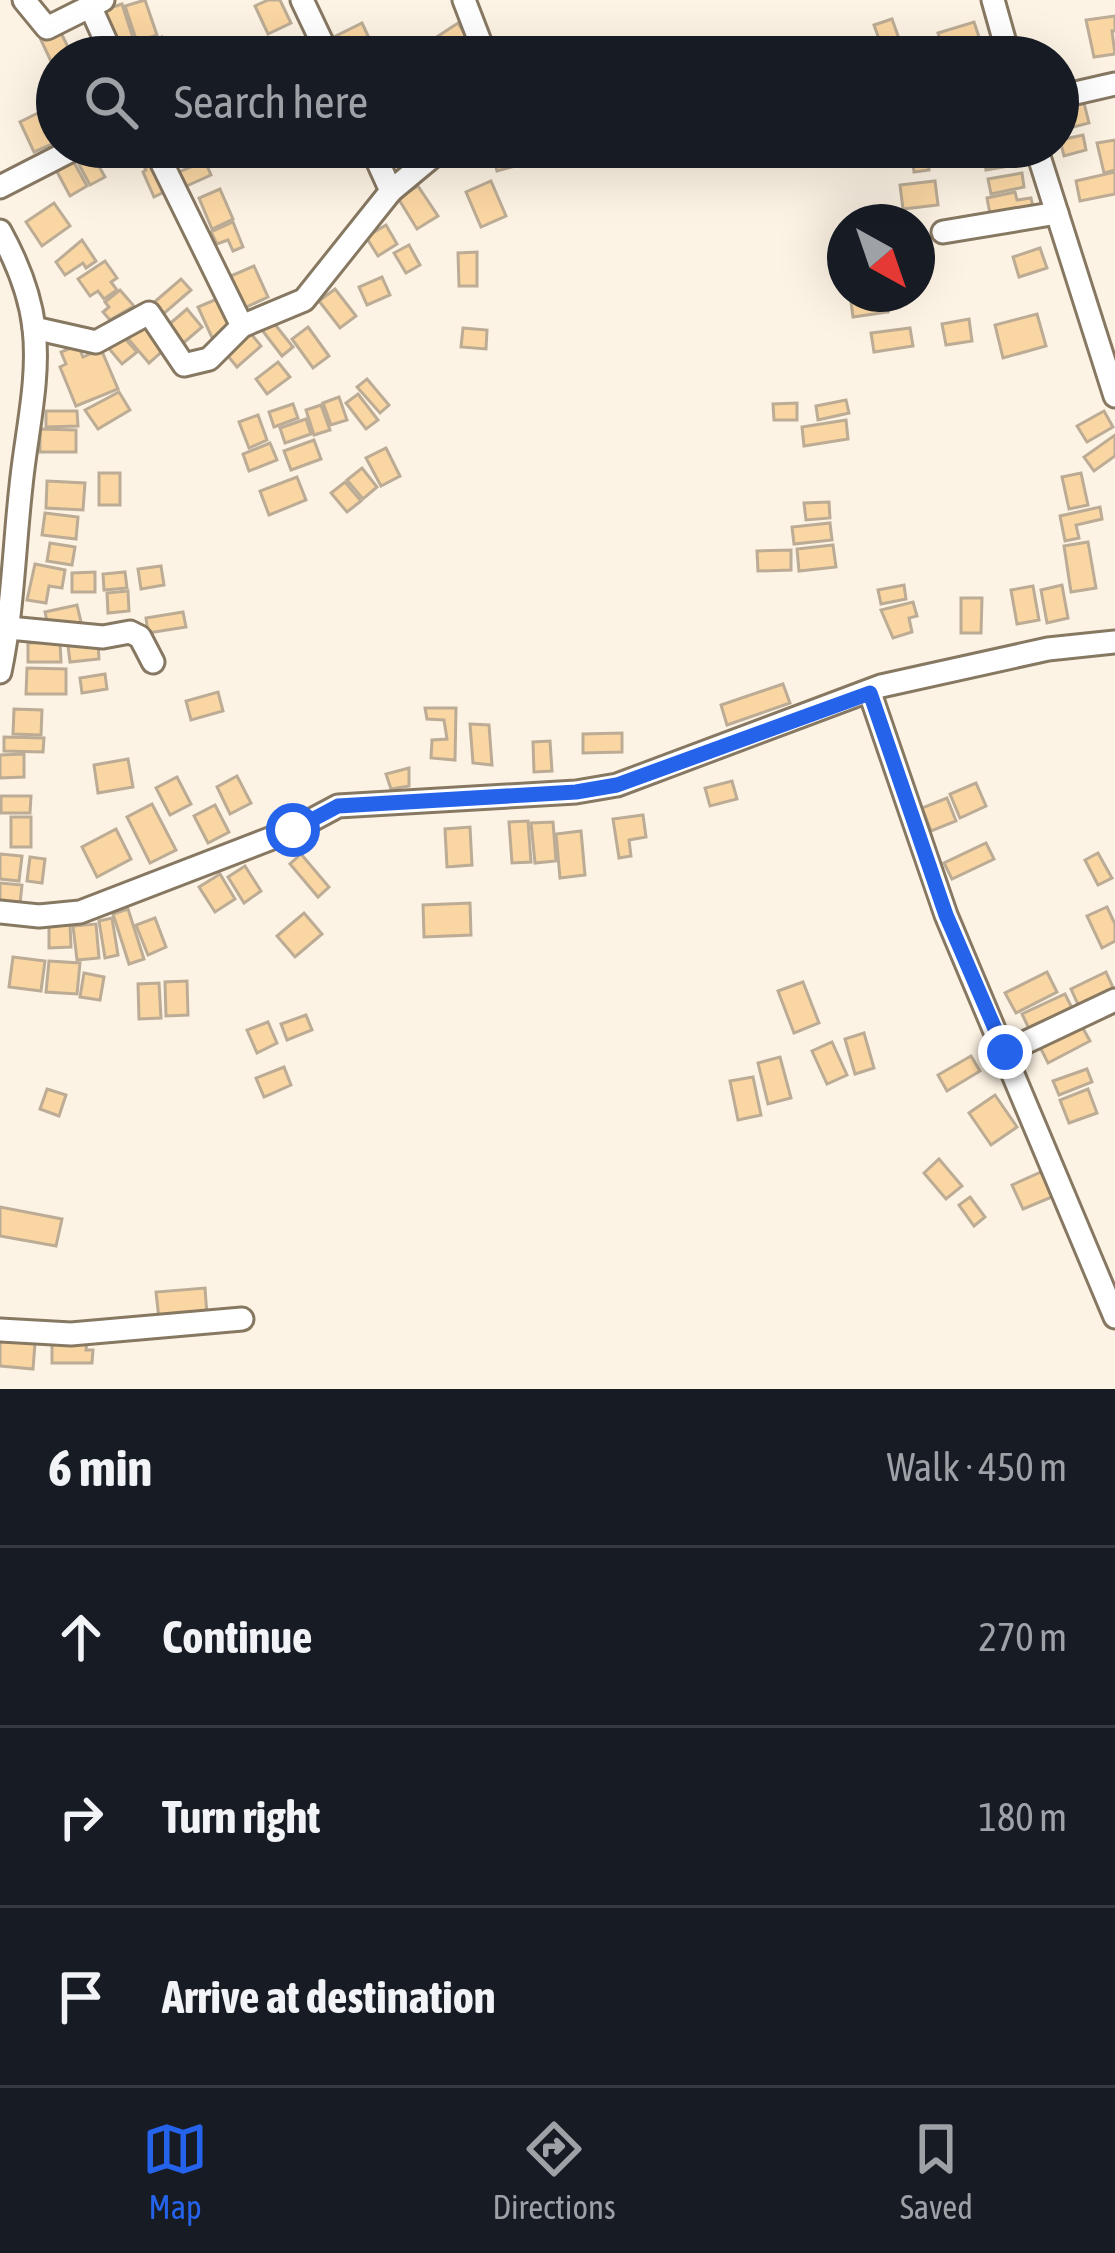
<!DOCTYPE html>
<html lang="en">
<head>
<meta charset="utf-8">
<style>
	body { margin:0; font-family:"Asap Condensed",sans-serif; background:#242831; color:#f1f3f6 }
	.compass { position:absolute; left:827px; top:204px; width:108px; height:108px; border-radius:50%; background:#171b24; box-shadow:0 12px 48px #0002; rotate:140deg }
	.stop { position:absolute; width:36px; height:36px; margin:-27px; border:9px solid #2563eb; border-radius:50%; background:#fff }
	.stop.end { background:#2563eb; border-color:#fff; box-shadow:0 3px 12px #0008 }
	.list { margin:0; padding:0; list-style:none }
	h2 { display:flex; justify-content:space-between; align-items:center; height:156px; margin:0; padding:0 48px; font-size:51px }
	h2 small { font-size:39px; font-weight:400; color:#9ea1a6 }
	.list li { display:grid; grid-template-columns:78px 1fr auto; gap:36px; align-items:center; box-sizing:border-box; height:180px; padding:0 48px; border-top:3px solid #363941 }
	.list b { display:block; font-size:45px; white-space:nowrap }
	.list em { font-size:39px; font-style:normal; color:#9ea1a6 }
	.icon { flex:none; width:66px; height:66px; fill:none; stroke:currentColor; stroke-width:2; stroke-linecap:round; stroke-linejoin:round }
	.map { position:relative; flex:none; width:1115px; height:1389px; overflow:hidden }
	.search { position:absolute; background:#171b24; box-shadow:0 12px 48px #0002; left:36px; right:36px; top:36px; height:132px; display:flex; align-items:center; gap:30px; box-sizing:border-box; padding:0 42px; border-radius:66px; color:#9ea1a6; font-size:45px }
	.sheet { height:696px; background:#171b24 }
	nav { display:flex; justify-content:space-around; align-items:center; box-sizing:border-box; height:168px; border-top:3px solid #363941; background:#171b24; font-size:33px; color:#9ea1a6 }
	nav a { display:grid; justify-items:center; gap:6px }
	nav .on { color:#2563eb }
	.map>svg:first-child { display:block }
	.building { fill:#fad6a2; stroke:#bcac95; stroke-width:3 }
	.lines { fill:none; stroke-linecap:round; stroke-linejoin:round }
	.minor-casing { stroke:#877862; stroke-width:27 }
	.minor { stroke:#fff; stroke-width:21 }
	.route { stroke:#2563eb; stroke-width:15 }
</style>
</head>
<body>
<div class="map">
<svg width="1115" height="1389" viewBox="0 0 1115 1389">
	<rect width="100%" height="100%" fill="#fdf3e4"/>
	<g class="building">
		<path d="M145,0L157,35L137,42L125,6Z"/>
		<path d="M268,0H280L291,23L268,34L255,6Z"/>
		<path d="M122,4L133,38L115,44L104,10Z"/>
		<path d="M1115,16V31H1112L1115,54L1094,57L1086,20Z"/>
		<path d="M892,19L902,47L884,53L874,25Z"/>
		<path d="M974,22L980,40L944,52L938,33Z"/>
		<path d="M362,23L378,57H344L334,37Z"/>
		<path d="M458,23L466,36L430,57L423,46Z"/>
		<path d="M60,31L73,57H57V74L41,40Z"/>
		<path d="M162,37L167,51L148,57H130L127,49Z"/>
		<path d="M1084,103L1089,123L1058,131V110Z"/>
		<path d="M42,111L57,142L34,152L20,122Z"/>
		<path d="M1083,135L1086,150L1064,156L1060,140Z"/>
		<path d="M1115,140V170L1104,173L1097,143Z"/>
		<path d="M88,147L105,177L90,185L74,155Z"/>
		<path d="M111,147H148L150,150L122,166Z"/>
		<path d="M172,147H202L206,155L181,166Z"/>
		<path d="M491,147H514L519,165L497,171Z"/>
		<path d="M835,147H883V160L835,161Z"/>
		<path d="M926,147L929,170L914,172L911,148Z"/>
		<path d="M982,147H1017L1020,164L986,170Z"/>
		<path d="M71,157L87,186L70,196L54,166Z"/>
		<path d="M149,158L172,188L154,197L143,172L146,170L142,162Z"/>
		<path d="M205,161L211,175L182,188L176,173Z"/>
		<path d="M1115,172V194L1080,201L1076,181Z"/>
		<path d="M1022,173L1024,187L991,194L988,179Z"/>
		<path d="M491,181L506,216L481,227L466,192Z"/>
		<path d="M935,181L938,205L903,209L900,185Z"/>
		<path d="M418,186L438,216L417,229L398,198Z"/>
		<path d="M220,189L233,219L212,229L199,198Z"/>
		<path d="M1015,192L1017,200L1031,198L1033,207L991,219L987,198Z"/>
		<path d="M54,203L70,226L42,246L26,222Z"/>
		<path d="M233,222L243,247L233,251L228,240L217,244L211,232Z"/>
		<path d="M386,225L397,244L378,256L366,237Z"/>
		<path d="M82,240L96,261L86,268L83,263L65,275L56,262Z"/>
		<path d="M409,245L420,265L406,273L394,253Z"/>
		<path d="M1040,248L1047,268L1019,277L1013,257Z"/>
		<path d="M477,252V286H459L458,253Z"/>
		<path d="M105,261L117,278L111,282L117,290L104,299L98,291L90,296L78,279Z"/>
		<path d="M254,266L268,297L240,310L226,278Z"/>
		<path d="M382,277L390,295L367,305L359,287Z"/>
		<path d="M181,279L191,290L161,316L151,305Z"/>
		<path d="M335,289L356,316L340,328L319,301Z"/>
		<path d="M120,290L134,306L110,320L103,312L109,307L105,302Z"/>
		<path d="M886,297L888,312L853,317L851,302Z"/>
		<path d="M217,299L226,317L230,315L234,324L222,329L226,339L215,344L198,307Z"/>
		<path d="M187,309L202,327L181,345L166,327Z"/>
		<path d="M1037,314L1046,346L1003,358L995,325Z"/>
		<path d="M143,318L167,347L149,363L124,334Z"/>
		<path d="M969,319L972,341L946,345L942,324Z"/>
		<path d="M273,322L293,347L282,356L262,330Z"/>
		<path d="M308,327L329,356L313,368L292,339Z"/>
		<path d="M463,328L487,330L486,349L461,347Z"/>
		<path d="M910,328L913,346L874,352L871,333Z"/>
		<path d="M248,330L261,346L237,367L223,350Z"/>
		<path d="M120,333L137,352L122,364L106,345Z"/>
		<path d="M78,345L83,357L101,349L118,389L76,406L60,367L66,364L61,352Z"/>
		<path d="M278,362L290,377L267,394L256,379Z"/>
		<path d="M367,379L389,405L380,413L357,387Z"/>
		<path d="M119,392L130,410L98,429L85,410Z"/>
		<path d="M358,394L378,420L366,429L346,403Z"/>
		<path d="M339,397L347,420L331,425L323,403Z"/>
		<path d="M846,400L849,413L818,420L816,406Z"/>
		<path d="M797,403V420H774L773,404Z"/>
		<path d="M293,404L298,418L274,427L269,412Z"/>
		<path d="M321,405L330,430L314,435L306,410Z"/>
		<path d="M46,411H77L78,426L46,427Z"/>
		<path d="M1104,411L1113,427L1087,442L1077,426Z"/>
		<path d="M258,415L267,440L249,448L239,422Z"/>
		<path d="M306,419L311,434L285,443L280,428Z"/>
		<path d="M846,420L848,439L804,446L802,427Z"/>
		<path d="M40,429L76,430V452H40Z"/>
		<path d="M1115,435V456L1094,471L1084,457Z"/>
		<path d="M314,440L321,459L291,470L284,451Z"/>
		<path d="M270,443L277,460L249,471L243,454Z"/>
		<path d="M386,448L400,476L381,486L366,458Z"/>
		<path d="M362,468L377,487L363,499L347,480Z"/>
		<rect x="99" y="473" width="21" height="32"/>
		<path d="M1081,473L1088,505L1069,509L1062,477Z"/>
		<path d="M297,477L306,500L269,515L260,491Z"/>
		<path d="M47,481L85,483L83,510L46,508Z"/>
		<path d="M345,482L361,501L347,512L331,493Z"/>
		<path d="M829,502L830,518L806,520L804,503Z"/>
		<path d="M1100,507L1102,519L1076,525L1079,538L1065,541L1060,516Z"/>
		<path d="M45,513L78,517L76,539L42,535Z"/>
		<path d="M830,523L832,540L794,544L792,527Z"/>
		<path d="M1088,542L1096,588L1071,592L1064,546Z"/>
		<path d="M50,543L75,547L72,565L47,561Z"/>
		<path d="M833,545L836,567L799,571L797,549Z"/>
		<path d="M791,550V570L758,571L757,551Z"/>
		<path d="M35,564L65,570L62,588L49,586L46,603L27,600Z"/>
		<path d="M161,566L164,585L141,589L138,569Z"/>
		<path d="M95,572V592H72V573Z"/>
		<path d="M125,572L127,588L104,590L103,574Z"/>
		<path d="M904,585L906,599L881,604L878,590Z"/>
		<path d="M1062,585L1068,618L1047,623L1041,590Z"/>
		<path d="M1033,586L1039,620L1017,624L1011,590Z"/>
		<path d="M128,591L129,611L108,613L107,593Z"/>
		<path d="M961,598H982L981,633H961Z"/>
		<path d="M913,602L917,616L909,618L912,632L893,638L881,610Z"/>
		<path d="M77,605L81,622L49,630L45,612Z"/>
		<path d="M183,612L186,627L148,633L146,618Z"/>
		<path d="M60,642L61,662H28V643Z"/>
		<path d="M98,643L99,659L70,662L68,646Z"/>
		<path d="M27,668L66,669V694H26Z"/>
		<path d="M105,674L107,689L82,693L80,678Z"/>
		<path d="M783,684L790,703L727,725L721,705Z"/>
		<path d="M218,692L223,711L191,720L186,701Z"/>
		<path d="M425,708H456L455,760L431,758L432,740L447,739L444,720L427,719Z"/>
		<path d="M14,709L42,710L41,735L13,734Z"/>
		<path d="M470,724L489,725L492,765L473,763Z"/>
		<path d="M622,733V752L583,753V734Z"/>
		<path d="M4,737L44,738L43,752L4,751Z"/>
		<path d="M550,741L552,771L534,772L533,742Z"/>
		<path d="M24,754V777L0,778V755Z"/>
		<path d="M128,759L133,787L98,793L94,765Z"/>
		<path d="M409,768V786L391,789L386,774Z"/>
		<path d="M237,776L251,803L230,814L217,787Z"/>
		<path d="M177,777L191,804L170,815L156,788Z"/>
		<path d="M732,781L737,799L710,806L705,788Z"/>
		<path d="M976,783L986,806L960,818L950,794Z"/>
		<path d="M1,796H31L30,813H1Z"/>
		<path d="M947,798L956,821L931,831L922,808Z"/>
		<path d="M152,804L176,850L150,863L127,817Z"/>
		<path d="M215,805L229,832L208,843L194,816Z"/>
		<path d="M643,815L646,837L629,840L631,856L619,858L613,819Z"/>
		<rect x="11" y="817" width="20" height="30"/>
		<path d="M528,821L531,862L512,863L509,822Z"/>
		<path d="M553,822L556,861L535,863L531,823Z"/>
		<path d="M470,827L472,865L447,867L445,829Z"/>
		<path d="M116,829L131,859L97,877L82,847Z"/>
		<path d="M581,831L585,875L560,878L556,834Z"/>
		<path d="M986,843L994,859L952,879L944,863Z"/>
		<path d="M1098,853L1112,878L1098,885L1085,860Z"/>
		<path d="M0,854L22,856L19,881L0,879Z"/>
		<path d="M301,854L329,887L318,897L290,864Z"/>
		<path d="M30,857L45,859L42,883L27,881Z"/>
		<path d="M245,866L261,891L244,903L228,877Z"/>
		<path d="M220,874L235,899L215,912L199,887Z"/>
		<path d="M0,883L22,885L20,904L0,902Z"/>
		<path d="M470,903L471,935L424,937L423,905Z"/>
		<path d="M1107,907L1115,924V941L1102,948L1087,916Z"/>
		<path d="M128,909L144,959L129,964L113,914Z"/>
		<path d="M304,913L322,934L295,957L277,936Z"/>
		<path d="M112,918L118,955L105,958L99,921Z"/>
		<path d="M155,918L166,947L148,955L136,925Z"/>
		<path d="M70,924L71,947L49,948V925Z"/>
		<path d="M96,924L99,958L77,960L73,926Z"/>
		<path d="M13,957L45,961L41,991L9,987Z"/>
		<path d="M49,961L80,963L77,994L46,992Z"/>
		<path d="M1047,972L1057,992L1016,1013L1005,993Z"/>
		<path d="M1106,972L1115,992L1081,1011L1071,989Z"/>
		<path d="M84,973L104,977L100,1000L80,997Z"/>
		<path d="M187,981L188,1015L166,1016L165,982Z"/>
		<path d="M803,982L819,1023L794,1033L778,991Z"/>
		<path d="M159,983L161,1018L139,1019L138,984Z"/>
		<path d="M1065,994L1075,1014L1032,1035L1022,1014Z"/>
		<path d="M306,1015L312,1030L287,1040L281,1024Z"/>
		<path d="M268,1022L277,1043L257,1053L247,1030Z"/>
		<path d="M1080,1023L1090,1041L1048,1063L1039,1045Z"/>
		<path d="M864,1033L874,1068L855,1074L845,1039Z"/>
		<path d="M832,1042L847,1075L827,1084L812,1051Z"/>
		<path d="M971,1056L980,1071L947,1091L938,1075Z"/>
		<path d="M780,1057L791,1098L768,1104L758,1063Z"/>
		<path d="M284,1067L291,1085L264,1097L256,1078Z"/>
		<path d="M1087,1069L1092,1082L1059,1095L1053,1081Z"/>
		<path d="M753,1077L761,1115L738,1120L730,1081Z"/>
		<path d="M47,1089L66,1095L59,1116L40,1109Z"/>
		<path d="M1088,1089L1097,1113L1069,1123L1060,1100Z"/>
		<path d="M995,1095L1017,1127L991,1145L969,1113Z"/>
		<path d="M939,1159L962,1186L946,1199L924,1173Z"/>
		<path d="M1041,1172L1052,1197L1023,1209L1012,1185Z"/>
		<path d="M970,1197L985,1217L974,1226L959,1205Z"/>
		<path d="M0,1207L62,1219L56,1246L0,1236Z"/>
		<path d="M205,1288L207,1315L159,1319L156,1292Z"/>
		<path d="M0,1341L35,1343L33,1369L0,1366Z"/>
		<path d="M52,1341H87L86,1350H93L92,1363H52Z"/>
	</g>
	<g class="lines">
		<defs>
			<g id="minor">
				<path d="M24,0L47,28L103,0"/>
				<path d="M302,0L329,57"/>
				<path d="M464,0L486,57"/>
				<path d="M993,0L1009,57"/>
				<path d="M90,6L113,57"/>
				<path d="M1058,97L1115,84"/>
				<path d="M154,147L242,326"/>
				<path d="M371,147L391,191"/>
				<path d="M1036,147L1115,396"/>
				<path d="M0,187L78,147"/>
				<path d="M0,231C16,260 30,294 34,328C40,380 26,434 21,486C14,548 13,610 0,672"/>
				<path d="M943,232L1057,213"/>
				<path d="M34,328L96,342L149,313L184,365L209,359L242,326L304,300L391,191L444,147"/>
				<path d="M9,628L103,637L130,632L140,637L153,662"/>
				<path d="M870,693L946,915L1115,1317"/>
				<path d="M0,912L39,916L80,912L293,830L338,806L576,792L617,785L881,686L1048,649L1115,642"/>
				<path d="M1005,1052L1115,1000"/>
				<path d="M0,1330L71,1334L242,1319"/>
			</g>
		</defs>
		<use href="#minor" class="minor-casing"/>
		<use href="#minor" class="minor"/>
	</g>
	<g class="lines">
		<path class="route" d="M293,830L338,806L576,792L617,785L870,693L946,915L1005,1052"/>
	</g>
</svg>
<svg class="compass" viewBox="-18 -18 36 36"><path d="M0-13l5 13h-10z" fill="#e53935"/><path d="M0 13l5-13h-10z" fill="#9ea1a6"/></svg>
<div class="stop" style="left:293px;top:830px"></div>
<div class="stop end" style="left:1005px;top:1052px"></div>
<div class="search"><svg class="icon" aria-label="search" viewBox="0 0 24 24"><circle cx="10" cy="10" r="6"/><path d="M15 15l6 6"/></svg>Search here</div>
</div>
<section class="sheet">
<h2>6 min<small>Walk · 450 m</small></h2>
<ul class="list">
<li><svg class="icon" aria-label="ahead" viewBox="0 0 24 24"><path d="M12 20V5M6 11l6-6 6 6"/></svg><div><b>Continue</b></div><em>270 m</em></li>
<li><svg class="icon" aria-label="right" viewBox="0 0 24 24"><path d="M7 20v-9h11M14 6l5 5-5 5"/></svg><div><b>Turn right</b></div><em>180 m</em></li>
<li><svg class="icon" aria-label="arrive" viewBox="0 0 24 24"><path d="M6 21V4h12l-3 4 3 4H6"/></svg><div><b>Arrive at destination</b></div></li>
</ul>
</section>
<nav>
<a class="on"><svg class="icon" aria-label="map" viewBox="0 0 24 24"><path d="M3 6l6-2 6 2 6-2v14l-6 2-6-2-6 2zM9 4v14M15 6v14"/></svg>Map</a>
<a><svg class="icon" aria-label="directions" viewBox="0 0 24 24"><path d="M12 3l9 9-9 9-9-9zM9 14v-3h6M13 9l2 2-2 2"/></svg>Directions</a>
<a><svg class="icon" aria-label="saved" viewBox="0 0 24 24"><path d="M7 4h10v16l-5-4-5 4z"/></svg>Saved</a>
</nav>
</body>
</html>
